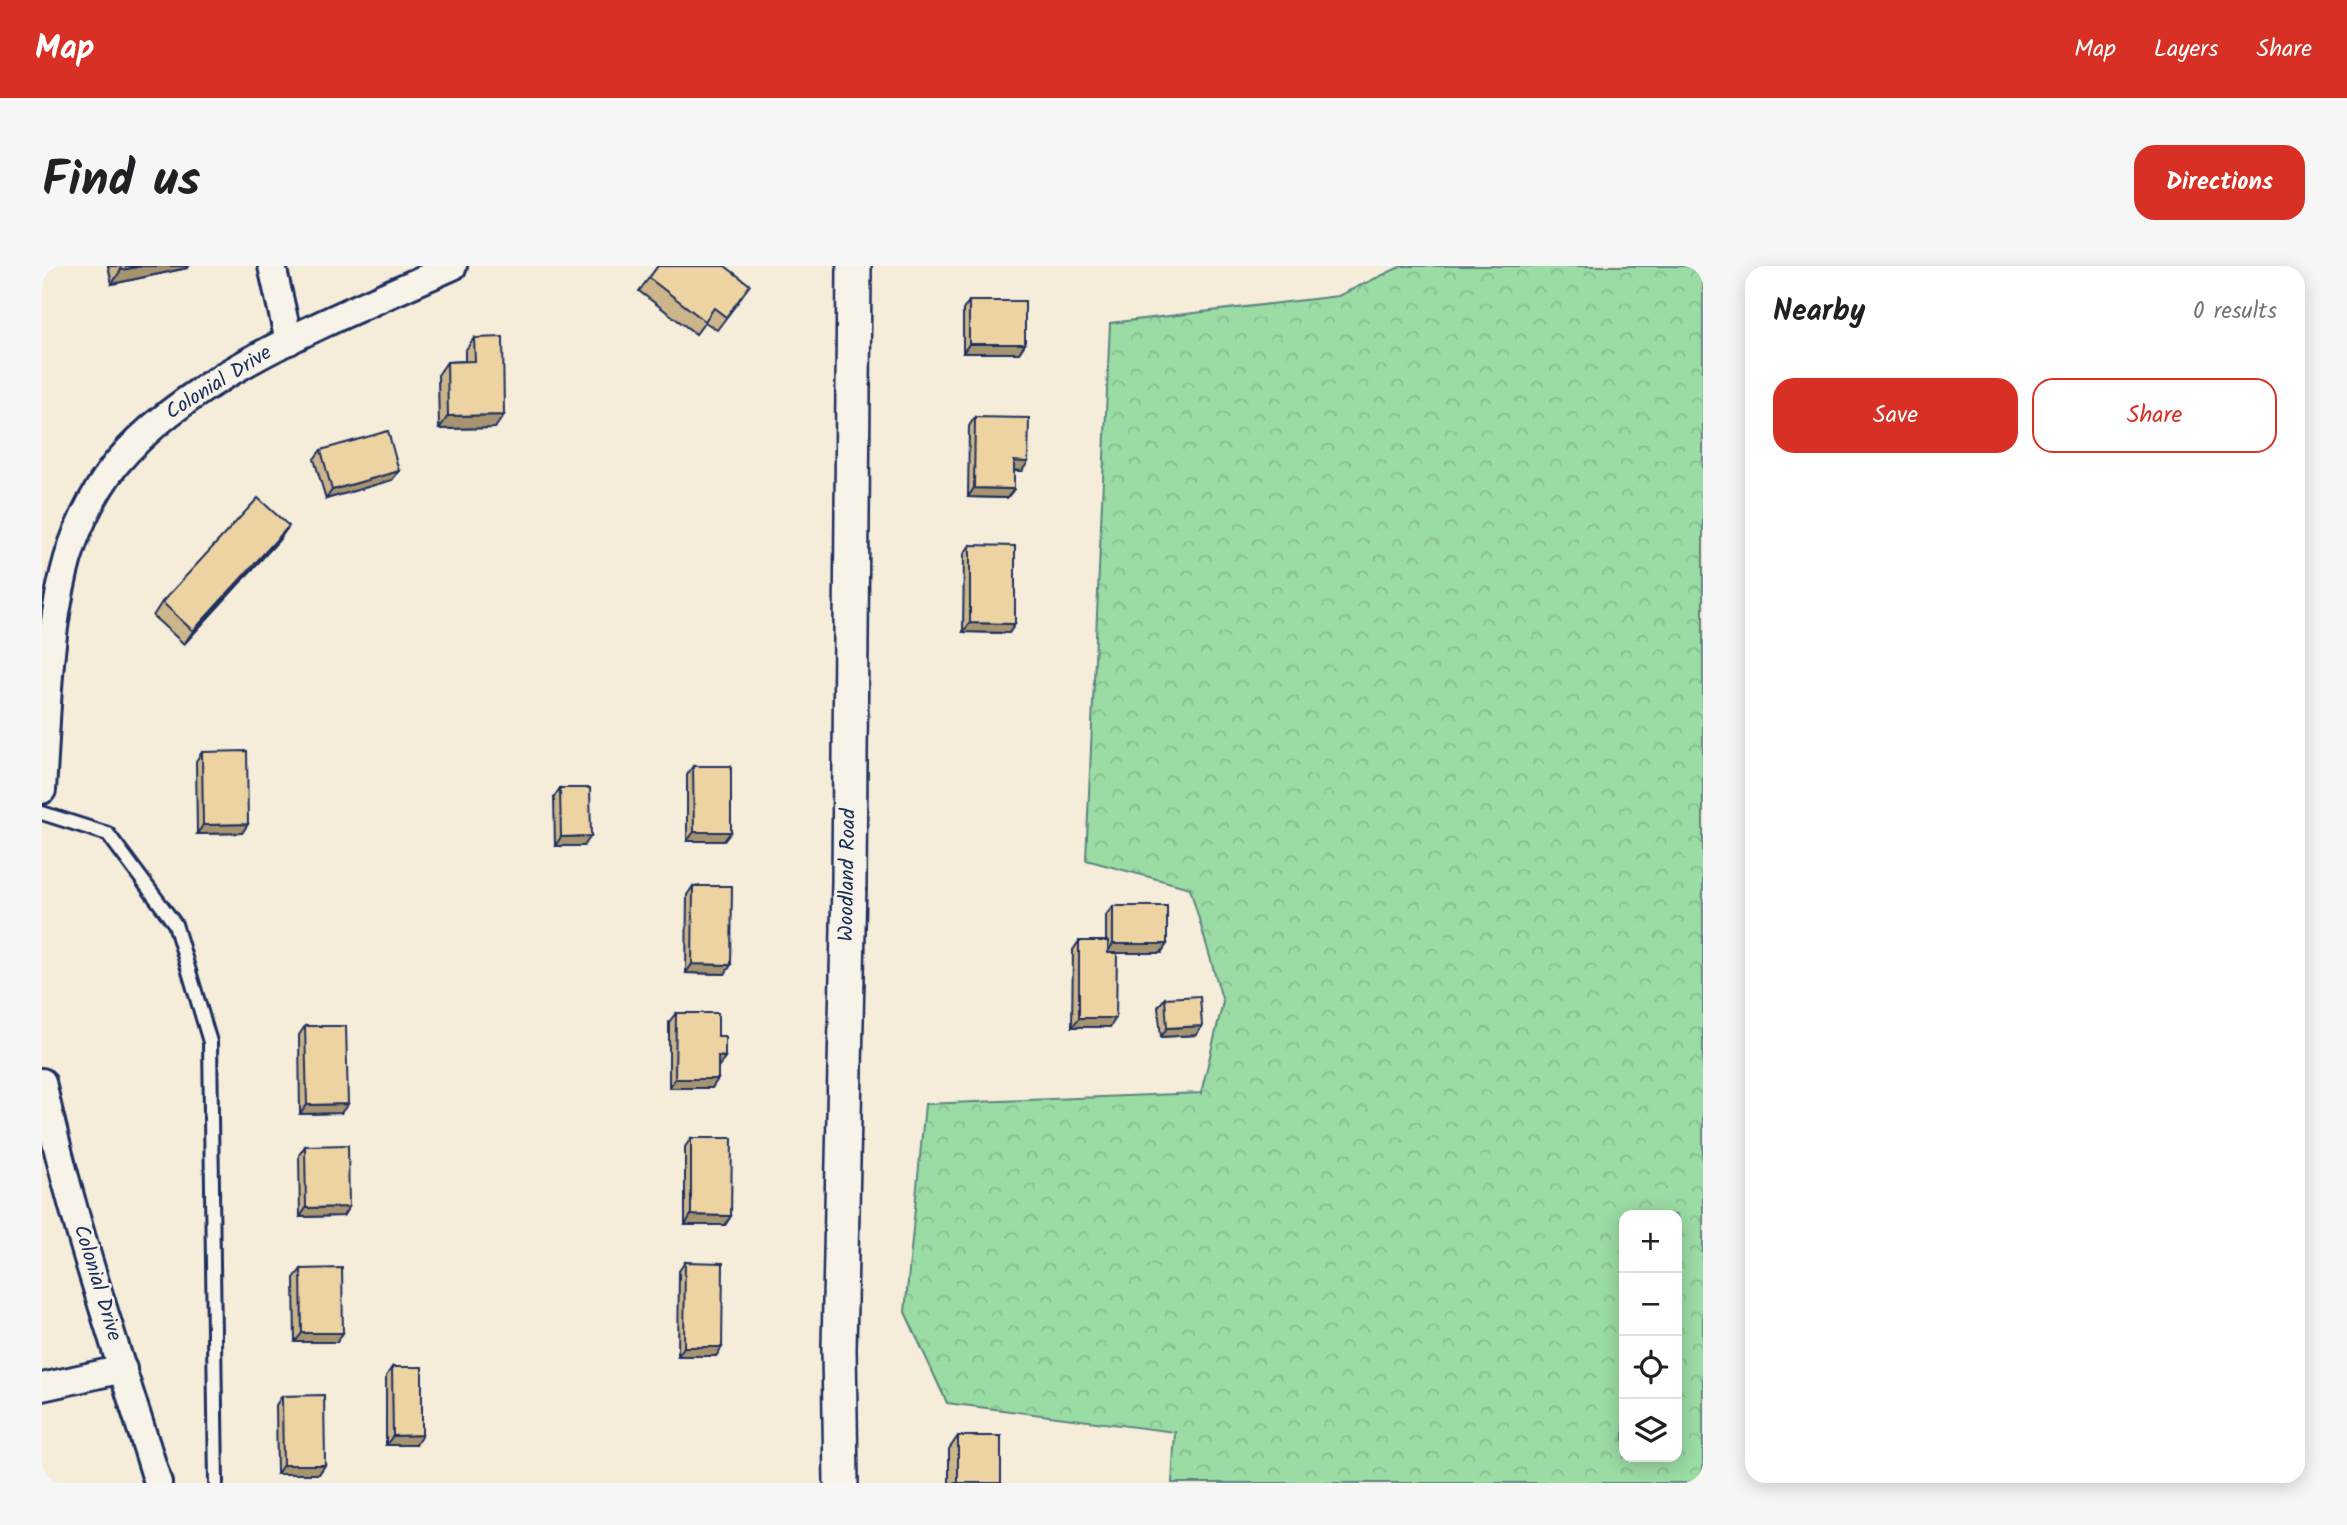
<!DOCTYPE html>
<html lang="en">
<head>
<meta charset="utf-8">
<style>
	body { margin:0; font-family:Kalam,sans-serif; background:#f6f6f6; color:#202124 }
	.controls { position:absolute; right:21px; bottom:21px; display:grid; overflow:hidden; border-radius:14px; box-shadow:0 4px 18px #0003 }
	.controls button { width:63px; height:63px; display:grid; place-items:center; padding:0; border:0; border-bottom:2px solid #e0e0e0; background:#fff; color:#202124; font:35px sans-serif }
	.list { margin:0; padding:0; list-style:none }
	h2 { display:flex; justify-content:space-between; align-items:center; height:91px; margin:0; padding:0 28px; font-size:30px }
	h2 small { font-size:23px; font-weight:400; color:#757577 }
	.actions { display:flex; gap:14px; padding:21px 28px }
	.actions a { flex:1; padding:16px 0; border:2px solid #d93025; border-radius:21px; text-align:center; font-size:24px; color:#d93025 }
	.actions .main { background:#d93025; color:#fff }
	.icon { flex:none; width:38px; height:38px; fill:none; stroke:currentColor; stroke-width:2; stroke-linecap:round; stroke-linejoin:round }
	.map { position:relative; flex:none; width:1661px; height:1217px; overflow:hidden; border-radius:21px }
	header { display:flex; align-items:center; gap:42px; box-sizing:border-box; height:98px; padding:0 35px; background:#d93025; color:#fff }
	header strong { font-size:33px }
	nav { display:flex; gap:38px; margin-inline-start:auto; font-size:24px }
	.intro { display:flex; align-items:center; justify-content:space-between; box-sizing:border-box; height:168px; padding:0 42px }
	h1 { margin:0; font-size:49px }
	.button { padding:18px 32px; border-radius:21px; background:#d93025; color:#fff; font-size:24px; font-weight:700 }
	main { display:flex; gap:42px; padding:0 42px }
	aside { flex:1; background:#fff; border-radius:21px; box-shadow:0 4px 18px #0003 }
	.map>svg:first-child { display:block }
	.forest { fill:url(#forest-crowns); stroke:#5b8581; stroke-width:2; fill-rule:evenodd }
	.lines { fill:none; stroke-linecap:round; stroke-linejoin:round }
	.service-casing { stroke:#1b2f5e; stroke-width:18 }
	.minor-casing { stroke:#1b2f5e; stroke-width:32 }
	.tertiary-casing { stroke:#1b2f5e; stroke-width:38 }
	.service { stroke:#f7f3e8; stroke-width:12 }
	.minor { stroke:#f7f3e8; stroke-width:26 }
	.tertiary { stroke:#f7f3e8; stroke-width:33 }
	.wall { fill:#ccb58b; stroke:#1b2f5e; stroke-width:2 }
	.shaded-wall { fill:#a69471; stroke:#1b2f5e; stroke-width:2 }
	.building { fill:#edd3a2; stroke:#1b2f5e; stroke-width:2 }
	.labels { text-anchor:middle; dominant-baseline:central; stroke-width:5; stroke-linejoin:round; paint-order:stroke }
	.street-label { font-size:21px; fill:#1b2f5e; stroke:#f7f3e8 }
</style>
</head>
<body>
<header>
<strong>Map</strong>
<nav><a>Map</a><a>Layers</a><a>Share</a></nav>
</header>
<div class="intro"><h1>Find us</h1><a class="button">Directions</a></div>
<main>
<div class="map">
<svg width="1661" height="1217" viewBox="0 0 1661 1217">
	<defs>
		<pattern id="forest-crowns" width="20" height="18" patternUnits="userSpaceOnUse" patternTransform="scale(1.75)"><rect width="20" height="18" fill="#9bdba4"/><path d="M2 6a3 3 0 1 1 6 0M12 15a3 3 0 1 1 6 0" fill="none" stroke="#85bc90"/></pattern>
	</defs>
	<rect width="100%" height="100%" fill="#f5edda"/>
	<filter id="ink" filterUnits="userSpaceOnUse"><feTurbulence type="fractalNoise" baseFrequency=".0143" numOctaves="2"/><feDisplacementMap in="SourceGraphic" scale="14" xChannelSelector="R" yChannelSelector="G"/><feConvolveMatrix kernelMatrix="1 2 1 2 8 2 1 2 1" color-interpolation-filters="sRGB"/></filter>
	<g filter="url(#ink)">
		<path class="forest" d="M1360,0H1661V1217H1130L1133,1166L905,1137L863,1046L883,838L1159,827L1181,736L1148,622L1044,594L1068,57L1296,30ZM1582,949H1635V1191H1582Z"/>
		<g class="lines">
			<defs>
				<path id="service" d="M0,547L66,568L133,658L168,776L174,1217"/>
				<g id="minor">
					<path d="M230,0L247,75"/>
					<path d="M0,524C5,452 5,377 22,307C31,269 50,228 74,198C151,105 303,49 411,0"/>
					<path d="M0,816C29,952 75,1084 116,1217"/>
					<path d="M0,1121L81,1103"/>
				</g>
				<path id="tertiary" d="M799,1217L797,1082L807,616L812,0"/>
			</defs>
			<use href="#service" class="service-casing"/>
			<use href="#minor" class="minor-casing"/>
			<use href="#tertiary" class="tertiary-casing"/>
			<use href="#service" class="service"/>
			<use href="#minor" class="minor"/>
			<use href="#tertiary" class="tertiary"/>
		</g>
		<g class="wall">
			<path d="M66,0H147L145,2L70,18Z"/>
			<path d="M616,0L699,32L675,64L663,56L654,68L597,25Z"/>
			<path d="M927,35L983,78L977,87H921V44Z"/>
			<path d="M432,72L453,162L397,163L396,109L405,96L423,95V85Z"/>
			<path d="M933,151L980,205H972V223L965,232L926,231L927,160Z"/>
			<path d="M279,184L357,205L350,214L284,233L272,193Z"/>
			<path d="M237,274L142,378L111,350L120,336Z"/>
			<path d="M928,279L973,358L967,367L921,366L922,288Z"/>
			<path d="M160,486L206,558L200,567L155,568L154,495Z"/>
			<path d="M651,500L689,566L682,575H645V509Z"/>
			<path d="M518,522L542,580H513L512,531Z"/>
			<path d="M651,620L683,708L644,707L645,629Z"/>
			<path d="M1071,640L1119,687H1066L1068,761H1030L1031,684L1037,675H1064V649Z"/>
			<path d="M1123,732L1160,760L1154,769L1119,771L1116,741Z"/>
			<path d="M634,747L683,791L676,800L670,822H627V756Z"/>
			<path d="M263,760L299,847L258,848L257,769Z"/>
			<path d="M649,872L689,950L683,959H643V881Z"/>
			<path d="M263,880L307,941L301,950L258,951L257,889Z"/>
			<path d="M643,996L680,1081L674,1090H636L637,1005Z"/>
			<path d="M259,1003L295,1076H253L252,1012Z"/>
			<path d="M350,1101L374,1179H344V1110Z"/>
			<path d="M240,1130L283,1199L277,1208H235L234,1139Z"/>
			<path d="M916,1170L959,1217H907V1183Z"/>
		</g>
		<g class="shaded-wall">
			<path d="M100,0H147L145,2L70,18L79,4Z"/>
			<path d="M927,78H983L977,87H921Z"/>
			<path d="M462,149L453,162L397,163L406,150Z"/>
			<path d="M972,195L986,196L980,205L966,204Z"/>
			<path d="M357,205L350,214L284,233L290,224Z"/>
			<path d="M932,222L972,223L965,232L926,231Z"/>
			<path d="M247,260L237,274L142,378L151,365Z"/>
			<path d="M928,357L973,358L967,367L921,366Z"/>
			<path d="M206,558L200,567L155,568L161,559Z"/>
			<path d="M652,566H689L682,575H645Z"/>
			<path d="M549,570L542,580H513L519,571Z"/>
			<path d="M1071,678H1125L1119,687H1065Z"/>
			<path d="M650,698L689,699L683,708L644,707Z"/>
			<path d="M1037,752H1074L1068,761H1030Z"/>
			<path d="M1160,760L1154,769L1119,771L1125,762Z"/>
			<path d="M676,790L683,791L677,800L670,799Z"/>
			<path d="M633,813H676L670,822H627Z"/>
			<path d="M306,838L299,847L258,848L265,839Z"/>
			<path d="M307,941L301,950L258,951L264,942Z"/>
			<path d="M649,949L689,950L683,959H643Z"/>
			<path d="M260,1067H301L295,1076H253Z"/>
			<path d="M642,1081H680L674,1090H636Z"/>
			<path d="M380,1169L374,1179H344L351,1170Z"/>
			<path d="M241,1199H283L277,1208H235Z"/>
		</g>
		<g class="building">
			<path d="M78,0H100L79,4Z"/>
			<path d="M616,0H683L708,19L684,51L672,42L663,55L607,12Z"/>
			<rect x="927" y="35" width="56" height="43"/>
			<path d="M461,71L462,149L406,150L405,96L433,95L432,72Z"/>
			<path d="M933,151L987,152L986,196L972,195V223L932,222Z"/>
			<path d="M346,165L357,205L290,224L279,184Z"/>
			<path d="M216,232L247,260L151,365L120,336Z"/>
			<path d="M928,279L973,280V358L928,357Z"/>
			<path d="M205,485L206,558L161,559L160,486Z"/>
			<path d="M651,500H689V566H652Z"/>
			<path d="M518,522H548L549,570L519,571Z"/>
			<path d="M651,620H690L689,699L650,698Z"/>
			<rect x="1071" y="640" width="54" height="38"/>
			<path d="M1037,675H1066V687H1075L1074,752H1037Z"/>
			<path d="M1158,730L1160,760L1125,762L1123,732Z"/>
			<path d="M634,747H676V770H683V791L676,790V813H633Z"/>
			<path d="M263,760H304L306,838L265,839Z"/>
			<path d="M649,872H690L689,950L649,949Z"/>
			<path d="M306,879L307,941L264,942L263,880Z"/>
			<path d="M643,996L681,997L680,1081H642Z"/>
			<path d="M300,1002L301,1067H260L259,1003Z"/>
			<path d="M350,1101H380V1169L351,1170Z"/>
			<path d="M282,1129L283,1199H241L240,1130Z"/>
			<rect x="916" y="1170" width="43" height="47"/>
		</g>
	</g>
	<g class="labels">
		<g class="street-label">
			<text transform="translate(177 117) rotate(-32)">Colonial Drive</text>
			<text transform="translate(806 609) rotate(-89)">Woodland Road</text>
			<text transform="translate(55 1017) rotate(73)">Colonial Drive</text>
		</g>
	</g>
</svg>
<div class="controls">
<button>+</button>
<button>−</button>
<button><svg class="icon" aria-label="locate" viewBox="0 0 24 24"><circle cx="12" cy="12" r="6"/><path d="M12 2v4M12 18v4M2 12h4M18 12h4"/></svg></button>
<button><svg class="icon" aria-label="layers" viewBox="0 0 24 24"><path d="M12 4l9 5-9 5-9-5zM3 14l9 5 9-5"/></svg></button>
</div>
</div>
<aside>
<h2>Nearby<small>0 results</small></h2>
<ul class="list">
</ul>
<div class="actions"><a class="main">Save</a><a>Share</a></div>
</aside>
</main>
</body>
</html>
